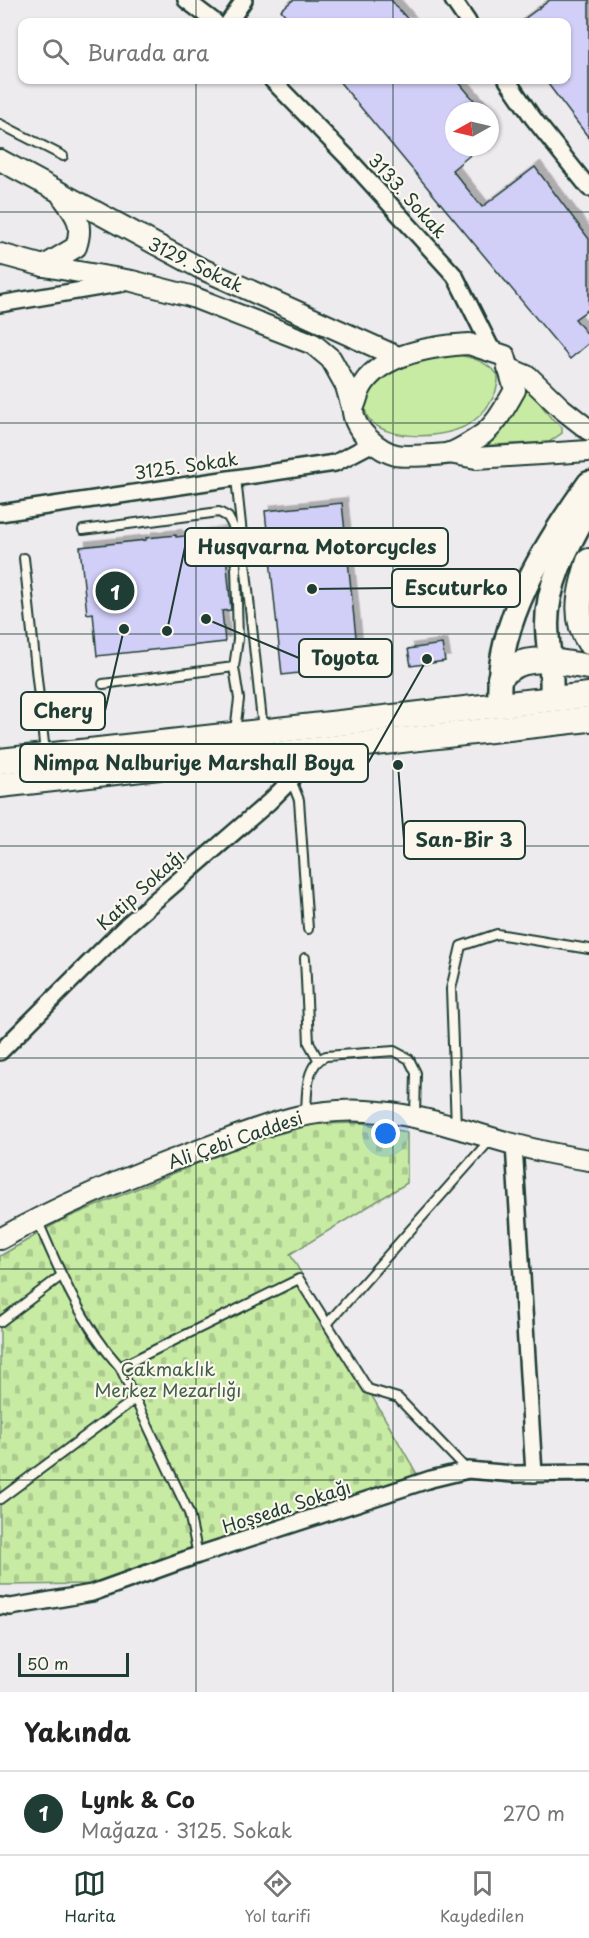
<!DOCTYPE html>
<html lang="tr">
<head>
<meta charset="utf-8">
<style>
	body { margin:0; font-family:"Playpen Sans",sans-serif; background:#f6f6f6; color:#222 }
	.compass { position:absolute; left:445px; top:102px; width:54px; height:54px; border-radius:50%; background:#fff; box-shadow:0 2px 4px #0004; rotate:262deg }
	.scale { position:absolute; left:18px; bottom:15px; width:111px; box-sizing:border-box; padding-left:6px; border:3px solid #1f3d34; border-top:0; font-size:16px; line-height:21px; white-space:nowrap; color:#1f3d34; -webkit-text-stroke:4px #fbf7ec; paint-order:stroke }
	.you { position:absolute; left:386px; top:1134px; width:21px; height:21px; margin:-15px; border:4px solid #fff; border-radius:50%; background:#1a73e8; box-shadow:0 0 0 9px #1a73e833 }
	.badge { display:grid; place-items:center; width:39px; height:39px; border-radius:50%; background:#1f3d34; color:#fff; font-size:20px; font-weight:700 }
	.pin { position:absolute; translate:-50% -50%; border:3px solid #fff; box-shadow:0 2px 6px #0006 }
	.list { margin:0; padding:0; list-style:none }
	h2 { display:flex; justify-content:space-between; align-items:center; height:78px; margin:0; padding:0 24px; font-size:26px }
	h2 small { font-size:20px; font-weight:400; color:#767676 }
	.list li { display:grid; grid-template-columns:39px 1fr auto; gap:18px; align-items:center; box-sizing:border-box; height:84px; padding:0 24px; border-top:2px solid #e0e0e0 }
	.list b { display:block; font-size:22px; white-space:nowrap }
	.list p { margin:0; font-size:20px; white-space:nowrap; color:#767676 }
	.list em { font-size:20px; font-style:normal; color:#767676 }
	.icon { flex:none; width:33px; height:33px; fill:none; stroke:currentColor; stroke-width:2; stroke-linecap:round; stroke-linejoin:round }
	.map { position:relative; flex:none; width:589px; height:1692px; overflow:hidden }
	.search { position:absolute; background:#fff; box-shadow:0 2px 4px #0004; left:18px; right:18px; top:18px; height:66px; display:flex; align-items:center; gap:15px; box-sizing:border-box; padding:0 21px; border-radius:12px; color:#767676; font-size:22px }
	.sheet { height:162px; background:#fff }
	nav { display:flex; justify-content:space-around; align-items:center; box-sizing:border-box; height:84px; border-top:2px solid #e0e0e0; background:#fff; font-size:16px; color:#767676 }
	nav a { display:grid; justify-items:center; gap:3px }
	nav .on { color:#1f3d34 }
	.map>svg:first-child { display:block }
	.grass { fill:#c8eba4; stroke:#74946c; stroke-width:1.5 }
	.cemetery { fill:url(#cemetery-stones); stroke:#74946c; stroke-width:1.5 }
	.building { fill:#d1cef7; stroke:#1f3d34; stroke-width:1.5; filter:url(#shadow) }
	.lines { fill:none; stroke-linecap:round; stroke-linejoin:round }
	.service-casing { stroke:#1f3d34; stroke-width:12 }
	.minor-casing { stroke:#1f3d34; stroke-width:20 }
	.tertiary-casing { stroke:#1f3d34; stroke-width:24 }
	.secondary-casing { stroke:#1f3d34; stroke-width:27 }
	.primary-casing { stroke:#1f3d34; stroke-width:28 }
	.service { stroke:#fbf7ec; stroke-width:8 }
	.minor { stroke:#fbf7ec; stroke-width:15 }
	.tertiary { stroke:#fbf7ec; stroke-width:20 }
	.secondary { stroke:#fbf7ec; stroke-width:22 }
	.primary { stroke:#fbf7ec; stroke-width:24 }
	.grid { fill:none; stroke:#1f3d34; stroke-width:1.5; stroke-opacity:0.55 }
	.labels { text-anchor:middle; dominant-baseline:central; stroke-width:4.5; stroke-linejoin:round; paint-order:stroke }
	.street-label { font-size:18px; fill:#1f3d34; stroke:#fbf7ec }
	.park-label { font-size:18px; fill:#41604a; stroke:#fbf7ec }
	.leader { fill:none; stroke:#1f3d34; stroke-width:2 }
	.callout-dot { fill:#1f3d34; stroke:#fbf7ec; stroke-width:2 }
	.callout { fill:#fbf7ec; stroke:#1f3d34; stroke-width:2 }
	.callout-label { font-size:20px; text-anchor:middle; font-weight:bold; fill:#1f3d34 }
</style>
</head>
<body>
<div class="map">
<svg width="589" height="1692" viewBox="0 0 589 1692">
	<defs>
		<pattern id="cemetery-stones" width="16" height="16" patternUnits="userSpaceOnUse" patternTransform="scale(1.5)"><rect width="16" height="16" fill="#c8eba4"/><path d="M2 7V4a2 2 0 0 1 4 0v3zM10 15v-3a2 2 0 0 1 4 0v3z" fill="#abca8e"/></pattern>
		<filter id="shadow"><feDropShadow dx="5.5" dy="-5.5" stdDeviation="0" flood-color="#0004"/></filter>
	</defs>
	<rect width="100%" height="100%" fill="#eeebef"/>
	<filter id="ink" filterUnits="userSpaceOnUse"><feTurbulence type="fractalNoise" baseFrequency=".0167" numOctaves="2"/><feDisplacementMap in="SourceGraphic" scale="12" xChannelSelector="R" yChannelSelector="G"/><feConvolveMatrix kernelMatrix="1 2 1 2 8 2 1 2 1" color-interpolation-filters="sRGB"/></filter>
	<g filter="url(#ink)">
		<g class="grass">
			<path d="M454,354C471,357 486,361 498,375C500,398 477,424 456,430C432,438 387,440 369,419C365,415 365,407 364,402L382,373L417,360Z"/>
			<path d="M524,382L551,418L562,427V433L549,442L478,446Z"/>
		</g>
		<path class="cemetery" d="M362,1123L407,1132V1183L290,1254L417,1474L406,1481L202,1544L94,1584L0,1585V1256L62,1220L251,1141L316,1124Z"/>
		<g class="building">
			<path d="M293,0H391L410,22H291L281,10Z"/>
			<path d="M550,0H589V138L545,80H567V22H520Z"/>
			<path d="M338,80H457L483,111H454V147H480L452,170L482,207L535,167L589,239V309L575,319L589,336V343L570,359Z"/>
			<path d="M342,503L359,666L282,675L265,511Z"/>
			<path d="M224,532L231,610L222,611L225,642L97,656L93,613L87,614L80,547L146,540V538L176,535V537Z"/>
			<path d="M442,644L445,661L411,666L408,649Z"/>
		</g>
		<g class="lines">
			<defs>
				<g id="service">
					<path d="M0,124L63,156"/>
					<path d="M236,478L263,730"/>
					<path d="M83,530L219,512L228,517L235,530L238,639L234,667L239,699L235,731"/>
					<path d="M24,558L45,753"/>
					<path d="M103,684L234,667"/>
					<path d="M291,780L299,800L308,929"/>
					<path d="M305,958L309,1043L318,1059"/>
					<path d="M306,1114C307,1094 305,1064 326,1056L394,1051L409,1059L416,1073L415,1116"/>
					<path d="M456,1127L451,989L461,946L497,934L589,949"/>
					<path d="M37,1219C59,1271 82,1325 120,1367L189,1513L198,1555"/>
					<path d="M0,1322L61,1276"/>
					<path d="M327,1324L491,1139"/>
					<path d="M120,1367L299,1279L368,1389L398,1398L467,1470"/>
					<path d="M0,1499L135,1399"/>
				</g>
				<g id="minor">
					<path d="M186,0L215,22"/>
					<path d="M453,0L468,22"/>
					<path d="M229,22L244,0"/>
					<path d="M272,80L347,157L455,276L493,352"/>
					<path d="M507,80L533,118L589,188"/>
					<path d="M0,304L124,283"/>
					<path d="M0,513L335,463L373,443"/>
					<path d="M0,1052L127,925L269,802L291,780L296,752"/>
					<path d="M514,1144L534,1474"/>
					<path d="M0,1606L11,1607L92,1593L198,1555L431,1479L468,1470L513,1474L589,1473"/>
				</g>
				<g id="tertiary">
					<path d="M0,160L200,268L398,357"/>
					<path d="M0,254L44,266L132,281L190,296L313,344L331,359L346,386L353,411"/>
					<path d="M44,266L76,247C84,223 76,215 62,196"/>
					<path d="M469,344L505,356L515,390C505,407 495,427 479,437C470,443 460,449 451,453C443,455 404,457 396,455C379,451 354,430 353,411C353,408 356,402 357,398C369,355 431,346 469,344Z"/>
					<path d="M508,368L529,377L561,408L589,430"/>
					<path d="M449,453L476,458L589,451"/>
					<path d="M0,1239C64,1203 131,1175 200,1150C264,1126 310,1104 380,1112C426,1116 469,1132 513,1144C538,1151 563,1156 589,1160"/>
				</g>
				<g id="secondary">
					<path d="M551,698C554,673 547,649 547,624C547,581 569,544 589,507"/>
					<path d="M500,704C493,626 546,543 589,483"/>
				</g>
				<g id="primary">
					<path d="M589,561C581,587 572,617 589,642"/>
					<path d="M500,678C520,650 560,663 589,667"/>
					<path d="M0,761L589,695"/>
					<path d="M0,785L589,719"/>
				</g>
			</defs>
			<use href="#service" class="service-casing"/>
			<use href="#minor" class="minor-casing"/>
			<use href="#tertiary" class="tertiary-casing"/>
			<use href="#secondary" class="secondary-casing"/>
			<use href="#primary" class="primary-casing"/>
			<use href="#service" class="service"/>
			<use href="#minor" class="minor"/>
			<use href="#tertiary" class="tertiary"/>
			<use href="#secondary" class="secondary"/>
			<use href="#primary" class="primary"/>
		</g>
	</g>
	<path class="grid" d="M196,0V22M393,0V22M196,80V1692M393,80V1692M0,212H589M0,423H589M0,634H589M0,846H589M0,1058H589M0,1269H589M0,1480H589"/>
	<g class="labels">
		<g class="street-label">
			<text transform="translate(408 195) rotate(48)">3133. Sokak</text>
			<text transform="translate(196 264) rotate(26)">3129. Sokak</text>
			<text transform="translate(186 465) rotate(-8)">3125. Sokak</text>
			<text transform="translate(140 889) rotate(-42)">Katip Sokağı</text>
			<text transform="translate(235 1139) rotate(-19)">Ali Çebi Caddesi</text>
			<text transform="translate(286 1506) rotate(-18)">Hoşseda Sokağı</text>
		</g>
		<g class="park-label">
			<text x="168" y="1368">Çakmaklık<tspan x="168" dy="21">Merkez Mezarlığı</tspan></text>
		</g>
	</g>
	<path class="leader" d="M167 631L185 547M312 589L392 588M206 619L299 658M124 629L105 711M427 659L368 763M398 765L404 840"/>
	<g class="callout-dot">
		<circle cx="167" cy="631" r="6"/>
		<circle cx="312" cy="589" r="6"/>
		<circle cx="206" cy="619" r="6"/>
		<circle cx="124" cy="629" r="6"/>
		<circle cx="427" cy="659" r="6"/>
		<circle cx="398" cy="765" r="6"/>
	</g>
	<g class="callout">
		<rect x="185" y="528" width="263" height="38" rx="6"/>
		<rect x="392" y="569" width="128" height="38" rx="6"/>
		<rect x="299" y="639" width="93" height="38" rx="6"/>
		<rect x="21" y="692" width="84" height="38" rx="6"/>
		<rect x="20" y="744" width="348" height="38" rx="6"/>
		<rect x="404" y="821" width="121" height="38" rx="6"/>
	</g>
	<g class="callout-label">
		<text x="317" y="554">Husqvarna Motorcycles</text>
		<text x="456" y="595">Escuturko</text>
		<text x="345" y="665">Toyota</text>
		<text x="63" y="718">Chery</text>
		<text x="194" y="770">Nimpa Nalburiye Marshall Boya</text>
		<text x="464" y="847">San-Bir 3</text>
	</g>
</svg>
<svg class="compass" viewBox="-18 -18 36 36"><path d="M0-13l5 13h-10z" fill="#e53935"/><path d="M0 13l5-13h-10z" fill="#767676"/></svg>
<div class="scale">50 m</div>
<div class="you"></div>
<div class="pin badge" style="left:115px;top:591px">1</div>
<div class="search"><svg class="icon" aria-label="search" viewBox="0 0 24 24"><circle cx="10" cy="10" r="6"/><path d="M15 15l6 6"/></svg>Burada ara</div>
</div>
<section class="sheet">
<h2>Yakında<small></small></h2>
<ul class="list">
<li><span class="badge">1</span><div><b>Lynk &amp; Co</b><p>Mağaza · 3125. Sokak</p></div><em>270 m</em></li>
</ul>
</section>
<nav>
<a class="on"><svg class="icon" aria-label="map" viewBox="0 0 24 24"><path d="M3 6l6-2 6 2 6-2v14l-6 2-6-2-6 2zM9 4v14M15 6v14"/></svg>Harita</a>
<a><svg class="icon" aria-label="directions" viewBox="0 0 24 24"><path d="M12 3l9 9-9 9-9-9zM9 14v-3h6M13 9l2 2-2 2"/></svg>Yol tarifi</a>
<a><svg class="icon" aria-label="saved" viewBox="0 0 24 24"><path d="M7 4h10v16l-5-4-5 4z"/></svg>Kaydedilen</a>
</nav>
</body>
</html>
